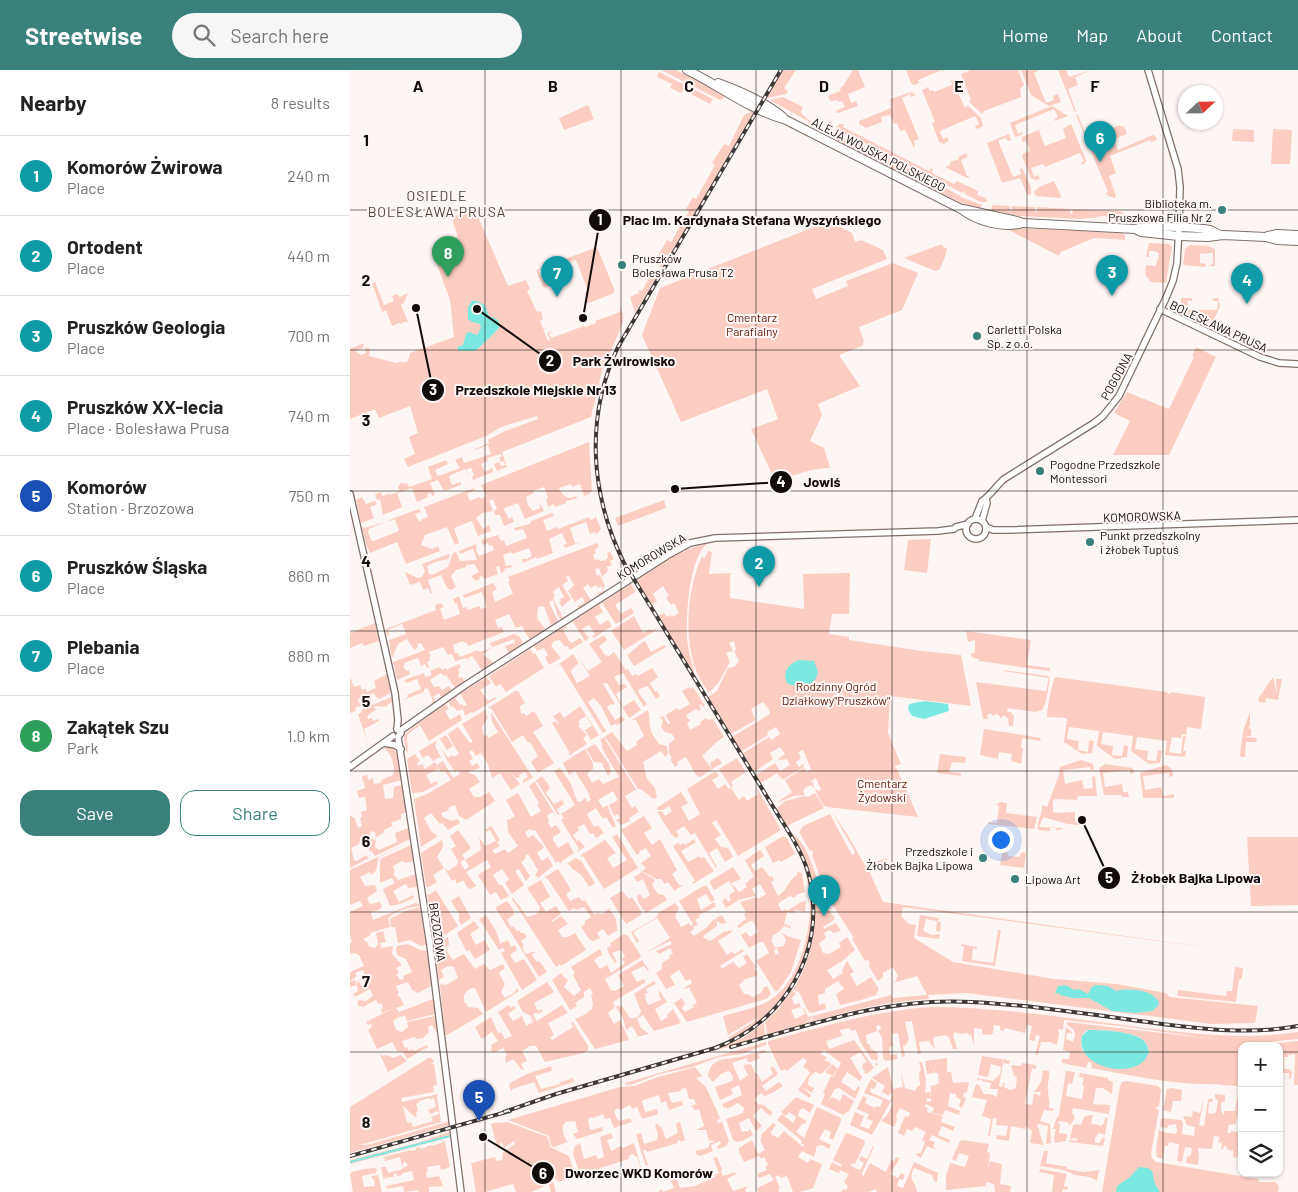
<!DOCTYPE html>
<html lang="en">
<head>
<meta charset="utf-8">
<style>
	body { margin:0; font-family:Barlow,sans-serif; background:#f6f6f6; color:#222 }
	.controls { position:absolute; right:15px; bottom:15px; display:grid; overflow:hidden; border-radius:10px; box-shadow:0 1px 4px #0004 }
	.controls button { width:45px; height:45px; display:grid; place-items:center; padding:0; border:0; border-bottom:1px solid #e0e0e0; background:#fff; color:#222; font:25px sans-serif }
	.compass { position:absolute; left:828px; top:15px; width:45px; height:45px; border-radius:50%; background:#fff; box-shadow:0 1px 4px #0004; rotate:68deg }
	.you { position:absolute; left:650px; top:769px; width:18px; height:18px; margin:-12px; border:4px solid #fff; border-radius:50%; background:#1a73e8; box-shadow:0 0 0 8px #1a73e833 }
	.badge { display:grid; place-items:center; width:32px; height:32px; border-radius:50%; background:#3a817c; color:#fff; font-size:16px; font-weight:700 }
	.pin { position:absolute; translate:-50% -41px; filter:drop-shadow(0 1px 2px #0008) }
	.pin::after { content:''; position:absolute; top:26px; width:18px; height:15px; background:inherit; clip-path:polygon(0 0,100% 0,50% 100%) }
	.list { margin:0; padding:0; list-style:none }
	h2 { display:flex; justify-content:space-between; align-items:center; height:65px; margin:0; padding:0 20px; font-size:21px }
	h2 small { font-size:16px; font-weight:400; color:#767676 }
	.list li { display:grid; grid-template-columns:32px 1fr auto; gap:15px; align-items:center; box-sizing:border-box; height:80px; padding:0 20px; border-top:1px solid #e0e0e0 }
	.list b { display:block; font-size:19px; white-space:nowrap }
	.list p { margin:0; font-size:16px; white-space:nowrap; color:#767676 }
	.list em { font-size:16px; font-style:normal; color:#767676 }
	.actions { display:flex; gap:10px; padding:15px 20px }
	.actions a { flex:1; padding:11px 0; border:1px solid #3a817c; border-radius:15px; text-align:center; font-size:18px; color:#3a817c }
	.actions .main { background:#3a817c; color:#fff }
	.icon { flex:none; width:28px; height:28px; fill:none; stroke:currentColor; stroke-width:2; stroke-linecap:round; stroke-linejoin:round }
	.map { position:relative; flex:none; width:948px; height:1122px; overflow:hidden }
	header { display:flex; align-items:center; gap:30px; box-sizing:border-box; height:70px; padding:0 25px; background:#3a817c; color:#fff }
	header strong { font-size:24px }
	nav { display:flex; gap:28px; margin-inline-start:auto; font-size:18px }
	.search { width:350px; height:45px; background:#f6f6f6; display:flex; align-items:center; gap:12px; box-sizing:border-box; padding:0 18px; border-radius:28px; color:#767676; font-size:19px }
	main { display:flex }
	aside { flex:1; background:#fff }
	.map>svg:first-child { display:block }
	.green { fill:#fccec1; fill-rule:evenodd }
	.water { fill:#7be9e1 }
	.lines { fill:none; stroke-linecap:round; stroke-linejoin:round }
	.stream { stroke:#7be9e1; stroke-width:2 }
	.minor-casing { stroke:#806f6b; stroke-width:8 }
	.major-casing { stroke:#806f6b; stroke-width:10 }
	.minor { stroke:#fff; stroke-width:5.5 }
	.major { stroke:#fff; stroke-width:8 }
	.rail-casing { stroke:#3f3937; stroke-width:4 }
	.rail { stroke:#fef6f4; stroke-width:2; stroke-dasharray:5.5; stroke-linecap:butt }
	.grid { fill:none; stroke:#110b09; stroke-width:1; stroke-opacity:0.55 }
	.poi-dot { fill:#3a817c; stroke:#fef6f4; stroke-width:2 }
	.labels { text-anchor:middle; dominant-baseline:central; stroke-width:4; stroke-linejoin:round; paint-order:stroke }
	.street-label { font-size:12px; fill:#110b09; stroke:#fef6f4 }
	.poi-label { font-size:12px; fill:#110b09; stroke:#fef6f4; text-anchor:start }
	.park-label { font-size:12px; fill:#601a05; stroke:#fef6f4 }
	.neighbourhood-label { font-size:14px; letter-spacing:1px; fill:#52423e; stroke:#fef6f4 }
	.grid-label { font-size:16px; text-anchor:middle; font-weight:bold; fill:#110b09; stroke:#fef6f4; stroke-width:4; stroke-linejoin:round; paint-order:stroke }
	.leader { fill:none; stroke:#110b09; stroke-width:2 }
	.callout-dot { fill:#110b09; stroke:#fef6f4; stroke-width:2 }
	.mark-label { font-size:15px; text-anchor:middle; font-weight:bold; fill:#fff }
	.callout-label { font-size:14px; text-anchor:middle; font-weight:bold; fill:#110b09; stroke:#fef6f4; stroke-width:4; stroke-linejoin:round; paint-order:stroke }
</style>
</head>
<body>
<header>
<strong>Streetwise</strong>
<div class="search"><svg class="icon" aria-label="search" viewBox="0 0 24 24"><circle cx="10" cy="10" r="6"/><path d="M15 15l6 6"/></svg>Search here</div>
<nav><a>Home</a><a>Map</a><a>About</a><a>Contact</a></nav>
</header>
<main>
<aside>
<h2>Nearby<small>8 results</small></h2>
<ul class="list">
<li><span class="badge" style="background:#0f9aa8">1</span><div><b>Komorów Żwirowa</b><p>Place</p></div><em>240 m</em></li>
<li><span class="badge" style="background:#0f9aa8">2</span><div><b>Ortodent</b><p>Place</p></div><em>440 m</em></li>
<li><span class="badge" style="background:#0f9aa8">3</span><div><b>Pruszków Geologia</b><p>Place</p></div><em>700 m</em></li>
<li><span class="badge" style="background:#0f9aa8">4</span><div><b>Pruszków XX-lecia</b><p>Place · Bolesława Prusa</p></div><em>740 m</em></li>
<li><span class="badge" style="background:#1a4fb4">5</span><div><b>Komorów</b><p>Station · Brzozowa</p></div><em>750 m</em></li>
<li><span class="badge" style="background:#0f9aa8">6</span><div><b>Pruszków Śląska</b><p>Place</p></div><em>860 m</em></li>
<li><span class="badge" style="background:#0f9aa8">7</span><div><b>Plebania</b><p>Place</p></div><em>880 m</em></li>
<li><span class="badge" style="background:#2e9e5b">8</span><div><b>Zakątek Szu</b><p>Park</p></div><em>1.0 km</em></li>
</ul>
<div class="actions"><a class="main">Save</a><a>Share</a></div>
</aside>
<div class="map">
<svg width="948" height="1122" viewBox="0 0 948 1122">
	<rect width="100%" height="100%" fill="#fef6f4"/>
	<g class="green">
		<path d="M311,0H326L375,25L373,29L370,30Z"/>
		<path d="M433,0H446L434,18L438,21L436,24L417,28Z"/>
		<path d="M503,0H508L515,17L498,24L501,33L506,31L508,36L488,43L486,42L487,40L495,37L492,31L489,32L488,30L480,31L478,26L490,21L491,17L493,16Z"/>
		<path d="M556,0H593L594,3L592,0L568,10L569,13L564,15L561,13Z"/>
		<path d="M621,0H668L674,15L670,19L671,27L634,41L632,44L619,32L621,30L612,7L611,4Z"/>
		<path d="M671,0H688V1L684,3L696,33L704,30L703,26L708,24L711,32L699,36L681,25Z"/>
		<path d="M708,0H716L719,7L741,0L725,7L728,15L718,19L726,41L725,42Z"/>
		<path d="M309,2L363,29L360,34L333,20L331,23L320,18L322,14L307,7Z"/>
		<path d="M602,9L615,38L618,36L631,48L633,56L628,59L626,58L625,56L629,54L626,47H623L592,60L590,62L593,69L597,67L599,71L593,74L589,72L582,53L585,52L572,20L578,17L580,21L583,20L584,22L602,15L601,10Z"/>
		<path d="M562,22L566,25L561,27L560,24L552,28L569,69L564,71L565,76L563,77L565,80L555,60L550,61L547,53L544,54L540,45L531,47L532,52L516,58L509,54V51L541,38L539,29L547,46L540,29Z"/>
		<path d="M433,27L453,37L451,42C453,47 469,58 475,55C477,54 479,52 481,51L482,55L480,54L472,56L465,55L420,30Z"/>
		<path d="M238,35L244,49L214,60L209,48Z"/>
		<path d="M702,36L718,46L705,51L704,49L708,47L704,39L665,55L668,64L672,62L673,64L665,67L660,53Z"/>
		<path d="M403,41L404,43L312,198L310,197L307,188L317,170L321,172L339,141L336,139L343,127L346,129L365,95L362,93L374,74L379,76L394,45Z"/>
		<path d="M726,45H728L737,68L770,55L771,57L774,56L777,64L764,69L768,80L803,65L807,68L806,70L801,72L800,70L760,86L766,103L759,106L766,126L765,128L758,126L756,123L758,122Z"/>
		<path d="M489,54H494L493,57L579,101L581,98L583,99L582,103L604,114L607,111L628,121L627,125L636,128L637,132H630L615,124V123L613,121L612,123L595,114L593,111L591,112L556,94L554,91L553,93L509,70L506,67L505,69L488,60L486,58Z"/>
		<path d="M721,54L736,90V92L732,95L731,92L734,91L730,83L695,97L693,94L681,98L684,107L688,105L690,109L686,110L681,108L672,86L674,83L680,81L676,71L672,72V67L691,59L689,61L695,76L716,68L713,59Z"/>
		<path d="M883,59L904,60V72L882,71Z"/>
		<path d="M923,59L942,60L940,94H921Z"/>
		<path d="M484,62L489,64V66L496,70L497,68L504,71V73L506,74L507,73L552,95L551,97L554,98L555,97L590,115V116L592,118L593,116L613,128L632,135L630,140L609,132L487,71L484,67Z"/>
		<path d="M659,64L661,70L658,71L656,68L649,70V73L663,107L671,104L670,99L672,98L681,117V125L677,124L670,108L652,113L637,73Z"/>
		<path d="M616,83L618,87L611,90L617,106H620L617,108L595,97L600,95V92L609,89L608,87Z"/>
		<path d="M704,111L711,126L710,128L686,126L684,122L689,117Z"/>
		<path d="M642,135L659,136L660,137V141L662,140L661,136L684,137L685,138V142L688,141L686,137L720,139L721,140L720,143L722,144L723,141L722,139L768,141L772,142L779,151L754,146L732,149L669,146L641,141Z"/>
		<path d="M125,140L158,216L176,210L180,219L177,221L187,242L191,241L193,249L190,251L193,258H197L193,259L198,271L200,270L197,263L202,261L199,264L201,268L234,256L235,257L246,253L245,251L270,242L269,237L273,243V253L252,301L241,347L152,382L157,397L147,401L144,394L149,392L151,396L156,395L153,391L151,392L149,388L152,386L151,384L137,388L138,391L131,394L135,402L142,398L143,402L123,410L122,408L124,404L121,398L116,399L119,409L115,399L101,405L99,407L102,415L111,412V415L94,421L88,410L80,413L85,425L82,426L81,423L77,424L78,427L67,432L62,418L47,423L52,437L33,445L30,429L27,430L25,424L31,422L32,426L39,424L40,425L50,421L48,417L51,413L58,414L59,417L82,409L78,397L96,390L98,394L85,400L88,406L110,398L105,390L112,387L114,393L141,384L138,375L125,380V379L139,373L138,370L155,361L188,349L187,346L151,357L136,366L58,397L54,389L65,384L59,367L68,363L60,336L29,348L25,339L0,349V279L14,273L13,278L5,281L11,285L16,283L15,277L20,279L19,286L46,293L51,291L52,293L58,291L60,283L104,267L100,230L81,178L108,167L103,152L104,146Z"/>
		<path d="M479,151L502,163L505,172L511,170L533,180L537,189L462,219L466,229L498,216L496,211L543,193L568,203L552,240L509,257L514,271L512,276L489,285L510,316L468,334L472,345L460,371L474,378L480,398C462,398 443,405 426,413L401,359L428,349L417,319L331,352L292,265L310,218Z"/>
		<path d="M634,155L665,158L772,163L775,165V170L744,168L711,182L709,186L657,159L635,157Z"/>
		<path d="M799,173L819,174L822,177L816,213L801,212L795,205L796,195L806,196L807,190H808L809,183L806,182L805,181H799V187H796Z"/>
		<path d="M592,174L594,178H597L596,184L590,199L585,201L554,188Z"/>
		<path d="M840,175L858,176L865,179V196H858L863,194V183L850,184V193L856,194L855,197L833,195L835,179Z"/>
		<path d="M247,177L265,221L262,224L239,233H236L234,230H238L235,223L238,221L226,190L216,192L205,199L204,194L188,200L193,211L198,209L197,204L200,203L203,214L194,218L186,200Z"/>
		<path d="M306,204L308,205L285,243L280,227L289,223L288,220L292,221L298,210L295,208L296,206Z"/>
		<path d="M25,212L34,235L44,231L42,226L47,224L50,227L58,223L54,233L51,235L58,252H54L51,254L49,253L42,256L36,240L32,242L22,213Z"/>
		<path d="M831,228H842V231H837L839,240H867L868,231H863V228H868L870,236L861,257L831,243Z"/>
		<path d="M846,277L866,287L819,385H763L780,351L764,343L777,322L819,339L844,287L842,286Z"/>
		<path d="M239,372L242,421H241V423L234,426L230,414L222,417L221,414L209,418C211,423 215,428 221,428L225,426L228,428L216,431V433L205,437L203,434L198,437L196,430L198,428L194,417L183,421L184,423L176,427L178,435L183,441L190,438V433L194,441L175,449L168,433L155,438L154,440L159,449L162,447L164,452L154,456L150,445H145L144,441L147,439L143,429L139,431L143,441L132,443L126,448L133,459L139,455L141,461L128,466L122,451L104,458L109,473L105,475L97,457L75,465L71,475L82,479L88,476L90,481L56,494L47,472L20,483L16,474L12,457L15,458L34,452L19,459L18,462L21,470L24,471L49,461L45,449L41,451L39,450L69,439L71,442L65,444L68,450L70,452L72,449L78,447L74,437L124,418L125,420L117,424L120,431L130,427L131,429L136,426L131,415Z"/>
		<path d="M12,427L16,434L25,431L27,434L20,437L24,448L11,453L6,430Z"/>
		<path d="M314,430L316,438L268,456L265,448Z"/>
		<path d="M202,443L204,446L193,450L197,461L207,457L208,459L239,447L241,450L245,448V445L251,459L246,465L245,462L240,464L236,452L220,458L225,473L231,472L215,478L213,475L217,474L212,463L199,469L203,483L187,489L186,487L173,493L172,489H177L182,486L179,478L162,484L161,482L153,485L156,496L161,495L162,497L154,499L155,501L151,503L149,496L146,497L148,504L134,509L132,506L129,507L130,509L126,511L121,506L129,502L124,494L116,495V497L106,500L101,506L106,517L101,520L97,518L91,505L78,510L82,523L81,524L78,518L73,520L70,512L60,515L55,502L68,508L72,507L75,501L72,494L99,484L100,486L98,489L85,492L77,496L79,504L82,505L98,497L103,483L106,482L110,491L127,490L123,479L110,484L109,481L126,474L127,477L126,480L129,486L144,480L142,475L139,476L138,473L133,475L131,470L148,465L151,471L154,470L156,476L177,468L173,459L165,461L164,458L180,454L181,451Z"/>
		<path d="M581,469L577,503L554,500L558,470Z"/>
		<path d="M361,472C338,480 335,554 338,575C339,584 342,593 344,601L343,603L308,546L314,543L317,547L321,545L322,547L329,543L324,533L321,535L316,528L319,526L313,516L303,524L307,531L301,535L286,511C297,504 323,482 335,482V480Z"/>
		<path d="M247,473L249,476L245,480L246,483L243,485L245,490L248,489L250,491L256,490L258,487L257,483L260,482L264,489L260,491L262,496H257L258,501L252,507L249,498L245,499L247,506L250,505L255,516L253,518L254,522L249,525L246,521L249,523L253,521L251,516L248,518L246,515L241,518L238,514L233,518L241,530L228,538V535H230L235,532L232,527L225,532L218,521L224,515L219,506L216,507L218,511L212,515L221,529L212,537L209,532L211,531L210,529L214,527L209,517L203,522L205,526L203,528L213,548L211,549L208,546L203,530L199,532L208,551L201,555L194,536L188,537L187,548L195,559L180,569L176,564L172,556L166,558L159,544L145,550L148,558L152,557L154,562L118,576L116,572L114,573L113,571L103,575L105,583H108L110,587L128,580L129,582L142,578L133,584L143,593L132,600L122,586L117,589L123,599L116,588L105,591L102,584L98,585L93,577L79,582L81,586L79,587L80,591L77,592L79,598H77L75,594L71,596L68,588L54,593V598L57,601L59,600L60,604L47,610L43,592L75,580L71,573L67,574L68,577L64,580L57,569L48,574L42,588L39,570L56,564L52,554L38,560L39,565L37,566L36,559L86,540L85,535L91,533L94,537L90,539L94,550L110,544L107,533L105,534L103,529L109,526L113,538L116,537L118,540L129,536L131,539L137,537L132,522L114,528L113,525L143,513L147,519L142,522L145,532L163,524L158,512L160,511L158,507Z"/>
		<path d="M358,481L362,482L359,504L383,503L380,504V528L454,539L453,504L500,503L499,544H482L479,564L499,567V570L572,581L611,585L621,636L540,626L538,663L551,694L544,696L547,699L568,747L477,737L473,735L465,720L466,719L468,721L471,720L466,708L460,712H463L464,719L461,715L455,718L453,722L455,725L444,726L426,733L442,722L435,710L454,698L457,702L461,699L453,680L448,682L451,688L446,692L449,697L453,694L454,697L434,709H432L427,703L411,713L406,705L425,693L430,701L440,695L437,689L430,690L428,689L435,684L430,677L420,683L423,689L404,702L393,683L419,667L421,670L430,664L426,657L417,662L418,665L394,680L391,681L382,667L420,644L419,639L413,632L401,639L405,649L404,651L381,664L358,627L367,621L378,598L384,597L389,591L384,581L386,580L384,571L379,573L383,581L376,583L380,592L369,612L359,623C355,617 350,610 347,603C333,568 337,520 352,486L354,489Z"/>
		<path d="M281,514L285,521L284,523L265,535L271,544L281,538L284,543L266,554L252,533L249,535L253,542L245,547L250,555L258,550L262,556L244,568L242,567L245,564L239,555L232,559L239,568L235,571L223,552H221Z"/>
		<path d="M284,546L293,563L300,559L302,561L306,558L305,561L274,580L262,562V560Z"/>
		<path d="M25,553L29,571L14,576L12,573L0,578V563Z"/>
		<path d="M216,556L217,557L213,560L219,571L222,573L230,568L233,572L220,580L217,576L215,577L210,570L204,571L201,576L211,588L199,595L195,587L198,585L194,578L187,581L184,576Z"/>
		<path d="M616,561L681,570L677,595L700,598V601L629,591V589L623,588L620,583L622,584L625,582V570L618,572Z"/>
		<path d="M164,564L169,566L173,573L159,583L155,576L165,573L164,569L142,577L140,573Z"/>
		<path d="M252,566H255L257,570L249,576L255,585L259,586L264,582L276,600L278,599L282,606L286,604L288,606L302,598L308,607L300,613L305,622L307,621L310,626L306,629L298,616L289,619L288,622L297,634L294,637L273,603L264,607L269,615L275,614L277,617L266,624L273,637L284,630L291,640L279,648L257,613L253,614L265,634L263,635L261,634L257,637L265,650L272,646L275,650L266,656L267,653L261,656L251,636L244,628L238,632L256,661L253,663L210,594L205,597L223,584L229,593L222,599L221,602L227,613L240,606L227,585L238,601L252,592L239,574Z"/>
		<path d="M295,571L301,582L314,575L316,577L284,596L277,585C284,581 287,575 295,571Z"/>
		<path d="M180,579L183,584L185,583L194,598L156,622L150,614L146,617L139,606Z"/>
		<path d="M109,594L111,597L108,599L110,602L108,605L109,608L112,607L115,612L106,619L96,605L94,606L91,603L80,610L84,617L89,616L92,620L99,616L102,621L92,628L89,623L83,627L86,632L82,635L81,634L83,632L78,618L74,619V622L53,630L58,627L57,625L71,619L67,609L57,613L54,610L74,603L75,607L82,605L80,601L90,597L92,600L96,598L98,601V599Z"/>
		<path d="M654,600L698,606L700,608L696,632L692,640L685,642L658,638L657,642H662V645H664L663,656H659L658,649L654,645L651,648L647,644L643,646L640,643L637,646L638,649H633L626,612L696,621L699,608L653,601Z"/>
		<path d="M37,604L41,623L29,629L26,627L24,623L8,629L9,633L17,634L5,638L6,641L0,643V607L4,617L10,615L12,620L16,619L17,622L26,618L24,611Z"/>
		<path d="M137,607L141,613L130,620L138,631L145,627L146,629L123,643L121,642L115,646L113,639L107,641L103,636L101,637L98,631L107,625L108,626L105,628L110,635L112,634L114,636L117,635L110,623Z"/>
		<path d="M705,607L817,622V623L820,624L821,622L855,627L851,659L837,657L836,665L832,664L831,668L822,667L819,682L831,684L833,666H836L833,681H836L835,687L815,685L817,671L787,667L785,679L798,681L797,690L806,691L808,680L812,681L810,693L799,694L781,681L783,666L753,662L751,674L763,676L762,685L772,686L774,675L778,676L777,687L765,689L747,676L749,661L719,657L717,669L729,671L728,680L738,682L739,670L744,671L742,683L732,684L714,672L717,648L697,647C697,639 702,614 705,607Z"/>
		<path d="M923,607L927,623L926,609H932L928,630L916,628L915,633L909,632L908,629Z"/>
		<path d="M339,617L340,619L343,617L355,636L353,637L351,634L349,636L351,639L348,641L346,639L336,645L340,651L337,653L340,660L351,654L350,652L356,648L358,650L363,649L374,667C365,672 360,679 352,686L362,699L360,693L368,688L372,693L350,707L346,705L336,687L327,692L328,695L325,697L320,689L322,688L319,683V674L325,669L322,664L315,662L311,657L313,651L310,647L313,646L318,654L320,653L316,646L317,644L327,638L329,640L340,634L332,621Z"/>
		<path d="M165,621H168L175,633L170,636L171,644L174,643L176,646L184,641L193,656L183,662L204,693L188,703L181,692L188,686L180,672L178,673L173,665L162,672L141,638H138Z"/>
		<path d="M42,627V632L37,635V637L24,636V638L27,639L17,646L18,649L22,648L23,651L28,649L29,651L14,659L18,674L8,644L12,642V639Z"/>
		<path d="M95,633L99,639L95,641L100,650L110,644L112,650L79,671L70,655L57,665L58,682L56,681L54,667L56,663Z"/>
		<path d="M230,636L249,665L241,670L235,660L242,656L236,646L228,651L230,654L228,656L237,665L233,668L237,674L220,685L218,684L220,683L202,653L206,651L207,654L209,653L203,646L210,642L214,648Z"/>
		<path d="M135,640L138,648L132,657L134,666L137,665L139,668L148,662L142,652L141,642L182,706L184,707L173,713V710L178,707L175,702L169,705L170,707L166,708L155,695L170,714L161,720L150,703L142,708L138,694L131,683L126,686L122,680L119,682L123,689L119,691L122,696L127,693L130,698L120,701L119,703L125,705L130,712L119,719L124,727H130L139,722L145,731L116,750L109,746L105,735L98,738L99,740L91,743L93,747L102,751L108,749L110,753L98,760L92,753L90,754L81,743L74,748L81,761L88,766L71,777L64,729L77,724L101,710L95,701L91,702L86,695L88,699L76,705L81,714L86,711L88,714L73,722L62,723L57,689L65,684L70,691L67,693L68,696L72,694L75,699L85,692L87,695L93,691L103,708L110,704L108,700L105,702L97,690L91,678L98,688L102,685L104,687L109,684L98,665L100,663L97,664L108,657L120,673L123,672L112,654Z"/>
		<path d="M298,640C300,646 299,650 300,656C300,663 306,669 309,674L317,676L318,684L315,687L311,681L293,692L297,709L305,718L307,728L303,729L291,719H288L256,668L255,669L287,721L285,720L275,726L282,738L285,736L289,742L279,748L280,751L271,755L266,750L270,748L268,744L264,746L259,735L268,730L263,721L248,730L253,738L257,735L266,756L263,758L256,747L253,749L246,738L237,744L244,757L248,755L254,763L246,768L243,763L240,764L234,754L228,757L229,760L223,765L227,771L229,770L235,777L227,782V781L229,779L211,750L214,748L211,744L225,735L204,701L210,698L221,714L227,731L230,732L235,728L238,732L241,730L239,726L240,725L225,701L219,705L213,693L235,679L243,693V699L237,704L242,713L249,709L253,714L269,707L252,678V673L250,670L262,662L277,681L287,675L286,672L294,666L286,650H282Z"/>
		<path d="M900,642V656L898,658L901,659V666H897V667L906,668L907,672H896L895,687H891L890,685L893,661Z"/>
		<path d="M634,659L691,668L690,671L672,668L671,677L673,678L671,694L661,691L662,684L649,682L648,689L630,685Z"/>
		<path d="M96,665L103,676L97,680L90,669L87,670L85,676L92,689L90,687L83,691L78,685L73,688L69,681Z"/>
		<path d="M245,674L259,694L261,702L258,706L252,694L253,693L244,692L236,679Z"/>
		<path d="M38,677C52,680 50,699 52,710L33,715L35,729L43,728L44,717L52,715L58,749L56,742L51,744V749L41,753L42,756L34,760V762L27,767L25,766L26,763L21,761L18,769L20,770L21,768L26,770L25,777L29,780L47,772L45,763L58,758L60,769L25,786L21,781L20,782L16,773L10,770L9,774L1,778L4,790L7,791L16,785L19,788L0,798V745L5,749L8,758L12,756L10,748L12,747L11,742L17,740L15,727L17,726L9,728L7,721L15,718L14,712H15H13L12,706L17,705L19,711L22,707L24,714L30,713L33,709L43,705C45,696 42,684 34,678Z"/>
		<path d="M590,684L616,687L615,693L602,692L599,702L611,703V706L587,703Z"/>
		<path d="M387,688L396,702L381,712L383,716L381,718L389,730L394,726L397,731L408,724L406,720H408L431,760L388,786L366,750L362,753L371,765L365,769L371,777L378,778L383,787L375,792L367,778L359,783L367,797L366,798L345,763L341,765L334,756L326,761L329,766L326,768L321,764L307,742L312,741L315,746L322,741L319,736L313,740H307L308,737L331,722L338,733L331,737L339,751L350,744L337,719L364,702H366L369,706L362,710L368,719L375,714L379,719L381,717L369,699Z"/>
		<path d="M731,690L743,694L744,700H741L740,697L713,700L715,714L732,710L734,719L743,718L742,707L745,706L747,726H728L727,730L706,729L703,730V742L706,743L725,742V752H735V756L718,754L693,747L689,757L714,758L707,761L706,758H700V761L688,760C686,753 693,744 692,735L697,737L709,705L710,697Z"/>
		<path d="M755,694L783,698L784,703L780,704V700L753,703L755,717L772,714L773,722H778L779,727H772L771,725H754L749,698Z"/>
		<path d="M816,695L822,699L823,706L819,707V703L793,706L795,720L811,717L813,726L824,724V728H793L790,703Z"/>
		<path d="M192,706L200,717L196,723L204,734L212,730L214,734L207,739L210,745H208L187,712H185L206,746L202,742L197,746L199,750L198,752L201,758L206,755L211,762L203,767V770L208,778L218,772L224,783L213,790L210,794L209,791L206,793L185,760L182,761L180,759L175,762L178,768L183,765L194,777L187,783L192,791L198,787L203,796L188,808L185,805L188,800L178,784L176,785L175,789L171,792L180,806L176,811L169,799L165,801L174,815L162,824L155,813L159,809L152,799L143,805L149,815H152L159,826L151,830L146,822L140,825L128,805L141,797L137,790L116,802L126,816L121,819L117,817L113,810L107,814L105,809L102,811L95,799L96,798L98,801L107,795L108,791L101,779L106,776L100,766L108,760L120,776V779L112,785L115,789L110,792L115,800L119,796L115,790L131,780L129,767L135,776L146,771L140,760L136,762L135,760L141,756L134,744L150,770L147,772L150,776L142,780L145,784L155,779L158,783L168,776L158,762L157,749L159,750L165,746L156,730L168,723L181,747L191,741L187,734L189,733L179,716Z"/>
		<path d="M465,723L474,738L437,756L426,739L435,731L455,726L458,727Z"/>
		<path d="M650,732L657,733L656,743L687,747L684,759L638,754V752L647,753L649,736L646,735Z"/>
		<path d="M480,744L502,785L505,784L504,780L483,744L496,762L519,802L517,794L539,788L520,803L533,832L890,882L553,837L551,846L559,854L566,855L564,868L603,892L704,909L767,914L816,923L820,927L908,936L905,953L862,954L616,923L578,925L579,929C523,932 471,949 417,965V963L435,958L417,963L415,952L429,938L442,920L448,926L446,923L442,928L444,935L449,933L451,937L441,940L445,949L455,944L453,938H454L458,947L462,946L461,949L454,952L462,950L463,946L541,925L543,928L577,925L567,906L543,913L547,910L546,908L548,906L543,897L533,903V907L528,911L519,896L520,893L518,890L515,891L502,869L504,868L477,826L462,785L463,783L462,780L460,781L449,762L453,756Z"/>
		<path d="M294,746L302,758L294,763L302,775L310,769L327,800L322,804L329,815H331L332,816L325,820L326,823L318,812L315,814L311,809H306L292,801L296,798L291,793L301,786L296,778L290,781L288,785L286,784L271,760Z"/>
		<path d="M441,763C465,776 467,829 485,848L484,850L473,857L474,859L486,853L491,861L483,863L480,860L474,863L476,868L469,873L473,883L479,884L491,877L489,873L497,867L505,880L491,892L477,900L483,909L493,903L492,901L497,891L504,902L500,904L507,916L521,907L529,919L526,925L508,931L507,929V931L490,935L486,924L494,919L488,911L475,919V923L468,925L469,935L475,933L476,939L461,943L458,941L449,922L443,920C464,887 471,842 460,804C455,790 446,775 441,763Z"/>
		<path d="M267,764L288,798L254,819L233,786L231,787V785L255,770L266,783L257,788L263,798L277,790L262,767Z"/>
		<path d="M433,766L437,768L445,784L431,792L429,790L423,793L415,777Z"/>
		<path d="M897,767H948V835L901,836Z"/>
		<path d="M344,769L346,772L331,781L338,792L349,786L350,788L354,787L364,801L343,814L342,812L345,811L323,776L328,773L330,775L334,773L335,775Z"/>
		<path d="M92,770L93,777L87,787L94,798L83,805L87,812L79,817H76L71,783Z"/>
		<path d="M60,772L29,787C26,794 29,801 21,805L20,802L10,807L15,816L25,815L27,821L17,828L20,834L30,832L32,836L30,839L21,843L23,850L65,833L69,834L70,836C59,838 46,840 38,848L40,857L20,863L21,865L13,869L16,871L20,877L25,878L28,874L26,863L33,861L36,872L30,873L31,878L43,876L42,884L52,895L46,898L49,903L46,904L50,910L54,909L53,906L62,902L56,889L47,885L46,880L47,876L58,874L70,880L77,881L81,916L68,923L62,920L58,912L46,916L49,923L47,925L50,927L54,935L46,938L49,942L83,929L85,944L57,951L55,946L49,947L43,951L46,960L52,962L58,957L57,952L85,946L87,963L82,955L78,957L79,962L73,968L66,969L65,967L52,971L55,978L57,977L59,981L63,979L64,981L77,975L78,977L57,989L53,982L47,981L42,972L27,979L18,960L22,957L21,954L18,955L16,952L44,938L32,943L31,940L33,938L31,933L28,934L26,930L15,936L13,938L12,936L9,937L7,932L9,930L16,931L23,926L20,919L5,927L3,924L8,921L7,915L0,917V912L5,910L7,915L8,910L12,916L14,915L15,910L17,909L13,900L5,903L7,906L0,911V902L14,896L9,885L5,883L0,884V873L2,872L0,866V842L13,836L10,831L0,835V800Z"/>
		<path d="M61,775L64,791L56,793L52,791L43,796L45,803L43,804L48,810L66,804L67,817L58,818L56,814L43,821L49,832L63,825L64,828L50,834L40,836L33,819L45,813L42,808L30,813V791L32,788Z"/>
		<path d="M410,780L414,786L401,795L405,801L412,797L420,807L422,806L424,810L421,812L428,826C439,819 438,810 447,805V802L452,803L455,822L448,824L444,828L440,826L430,832L428,835L432,841L435,839L437,841L451,832L456,831L455,842L445,840L444,843L437,842L434,854L441,856L440,858L434,856L430,861L422,866L423,868L421,870L426,879L424,881L426,885L429,883L426,877L434,876L436,870L432,863L424,866L433,863L437,866L451,870L441,902L428,921H425L406,891L419,883L413,872H410L399,878L391,865L396,862L400,867L408,862L403,851H400L389,858L387,856L396,849L394,844L396,842L390,832L407,827L408,829L416,824L410,814L402,819L406,826L389,830L376,838L372,831L376,828L378,832L381,830L379,825L385,821L379,811L364,820L360,813V811L383,797L391,809L381,813L384,817H385L389,822L397,817L395,814L404,806L395,790Z"/>
		<path d="M653,780L657,781L658,786L669,787L672,782L676,783L674,798L650,795Z"/>
		<path d="M226,788L231,791L245,813L239,817C237,814 234,808 231,805C226,801 221,799 218,793Z"/>
		<path d="M454,797C471,844 459,900 426,937C413,951 396,960 380,971L379,967L408,949L407,948L378,965L373,946C387,942 408,938 420,930C448,913 460,866 460,835C460,822 457,809 454,797Z"/>
		<path d="M208,799L221,820L216,824L220,831L229,827L232,831L235,830L244,844L247,843L253,844L259,838L266,849L267,859L268,860L258,866L253,859L247,863L250,868L243,871L240,870L231,857L235,854V851L241,847L234,837L226,840L224,838L219,841L197,808L195,809V807Z"/>
		<path d="M291,801L305,810L302,815L308,824L314,825L317,830L296,843L288,832L287,826L290,824L294,829L300,825L293,809L287,812L284,807L291,803Z"/>
		<path d="M191,810L200,827L190,833L196,842L206,836L211,844L201,851L202,852L211,846L218,854L208,860L212,867H218L225,863L236,880L211,896L210,894L206,897L162,829L163,828L168,835H169L176,846C183,847 189,844 190,837L177,818Z"/>
		<path d="M353,816H357L365,830L361,832L356,824L347,829L351,840L364,832L366,836L358,841L349,845L350,847L345,850L348,854L343,857L344,859L340,862L344,866L356,858L364,849L366,851V848L372,845L376,853L372,854L367,851V856L353,866L354,868L360,871L375,861L376,862L381,860L382,862L368,871L377,885L381,882L385,884L392,879L394,881L370,896L372,899L383,892L389,898L397,893L393,887L397,884L406,897L404,898L408,905L393,910L394,911L389,915L394,924H397L403,927L412,922L413,918L417,916L421,924L416,929L337,952L324,933L332,928L335,934L332,938L335,942L344,937L343,935L347,933L339,917L335,919L334,918L342,913L340,909L336,911L329,900L320,906L325,915L316,919L306,903L312,899V893L320,888L319,886L323,883L320,878L309,884L306,881L322,874L320,871L296,883L320,868L307,848L283,862L289,871L287,873L281,862L304,849L308,845V843L325,833L329,838L325,846L331,857L339,853L341,856L343,854L329,831Z"/>
		<path d="M86,820L108,856L85,872L77,823L79,825Z"/>
		<path d="M272,821L279,829L282,827L291,841V845L276,854L260,828Z"/>
		<path d="M109,826L121,848L111,855L109,851V844L101,831Z"/>
		<path d="M157,831L163,839L164,846L163,845L157,850L161,857L163,856L167,861L169,860L171,863H174L177,867L171,871L174,876L172,877L176,884L182,882H185L182,885L186,891L190,892L197,902L189,907L146,839V837Z"/>
		<path d="M70,837L76,875L71,876L60,870L48,873L45,857H41L40,849L55,841Z"/>
		<path d="M136,845L146,861L150,872L149,874L158,870L161,877L165,875L167,880L160,885L165,893L174,889L187,910L172,920L151,883L155,881L153,878L149,880L129,849Z"/>
		<path d="M570,845L589,848L588,852H591L590,862L586,861L587,851L576,849L573,861L582,865L590,864L589,869L567,866Z"/>
		<path d="M124,851L129,858L120,864L126,875L135,870L140,880L125,889L119,880L117,882L107,863Z"/>
		<path d="M648,860H651L645,896L612,891L614,877L611,876V874L627,877V879L623,878L622,890L643,893Z"/>
		<path d="M274,864L278,866L291,886L290,888L255,909L261,920L265,921L274,916L268,905L292,890L299,900L298,901L294,896L281,902L287,912L294,909L296,912L263,932L265,937L258,943L264,954L270,950L279,970L245,979L225,949L236,944L242,939L243,933L241,926L243,924L240,918L234,922V927L225,933L227,936L220,940L202,910L211,903L214,907L218,910L214,917L224,926L231,920L223,905L225,903L221,897L250,879L253,887L251,885L244,890L250,899L257,895L261,903L275,893L272,889L275,886L271,880L262,883L267,892L265,893L259,884L257,878L261,876L260,873Z"/>
		<path d="M98,867L99,875L95,878L103,890L114,884L125,899L134,894L140,900L153,894L155,898L149,903L155,914L151,922L155,928L165,922L167,918L169,921L136,942L126,920L124,918L119,919L114,925V931L118,937L128,938L133,944L97,965H95L90,914L96,915L108,908L104,897L98,896L91,900L94,907L89,910L85,878V875Z"/>
		<path d="M885,897L893,898L892,908L889,910L886,932L827,926L828,920H829L876,926L877,921H882Z"/>
		<path d="M304,911L306,914L296,919L298,923L295,924L296,927L295,928L298,935L311,930L309,925V920L317,932L305,939L311,951L318,947L317,945L323,939L331,953L304,961L293,945L287,949L291,958L299,964L283,968L288,966L282,956L276,960L273,948L266,937L269,935L270,937L272,936L280,948C285,949 290,947 291,941L284,924Z"/>
		<path d="M197,912L204,922L184,933L188,941L191,939L193,941L188,944L186,942L183,945L187,951L212,935L218,943L198,953L204,965L200,968L202,970L223,957L221,953L223,952L238,976V980L234,983L195,992L186,976H180L172,981L177,991L171,994L174,999L172,1000L163,989L156,993L155,987L157,985L153,978L143,983L141,980L139,981L142,978L141,975L148,971L142,962L132,969L136,977L125,957L141,947L148,963L151,962L155,969L162,966L148,942L159,935L161,938L164,936L166,938L158,944L163,951L172,946L176,956L183,952L181,946L173,942L167,931Z"/>
		<path d="M579,937C652,937 724,949 796,958C847,964 897,970 948,962V969L899,974L778,957L714,950L713,960L708,959L709,964L707,975L700,972H691L688,985H685L690,966L686,965L685,971L679,970L682,956L677,955L675,963L655,958L654,961L650,960V956L644,955L643,963L641,965L632,964V959L624,958V976L621,965H619L618,963L611,964L605,962L603,965L607,979H603L599,968L596,965L584,967L583,969L585,980L579,971L569,972L571,984H568L562,951L555,952L559,969L556,975L553,976L555,986L552,987L548,963L541,964L543,976L539,977L540,985L547,984V989L536,991L533,989L532,968L528,960H531L530,955L526,956L527,961L516,965L517,974H519L521,979L527,982L528,988L526,991L528,995L526,996L525,994L527,992L524,989L522,990C516,980 509,972 506,960L501,961L499,958L490,960L492,966L476,971L479,979L504,970L524,998L517,1004L514,1003L515,1001L512,998L513,994L517,992L510,982L500,988L512,1007L510,1011L497,1002L491,1012L505,1021L508,1016L510,1018L505,1029L489,1018L485,1019L478,1031L482,1027L490,1031L493,1024L504,1031L499,1041L493,1045L471,1034L475,1024L473,1023L481,1006L484,1007L487,999L483,1006L475,1002L483,994L488,999L491,993L474,980L470,984L477,987L474,991H477L482,994L471,1004L465,1002L459,1008L458,1015L464,1018L462,1023L452,1017L461,1025L459,1028L448,1020L460,1003L457,999L453,997L457,991L454,988L450,990L437,1001L435,999L431,1001L418,974V971C472,957 524,941 579,937Z"/>
		<path d="M717,952L890,972L900,976L948,971V1015H944L945,984L938,985V987H934V999H939L942,1002L941,1009H939V1003H929V976H892V1018L886,1016L870,1015V1014C830,1016 782,1006 741,998L742,993L738,992L736,998L712,993V989H719L720,982L713,980L716,957L722,962V963H717L716,969L723,972L725,965L724,960L717,955ZM737,960C750,960 785,961 794,971C797,974 798,979 799,982H733C730,974 730,965 737,960Z"/>
		<path d="M414,953L415,966L363,981V980L393,968Z"/>
		<path d="M416,972V975L391,984L369,987L342,997L310,1004L283,1014L276,1015L275,1013Z"/>
		<path d="M414,980L417,982L408,984L410,988L401,992H398L396,988L382,993L390,1011L398,1005L393,995L401,994L405,1003H407L412,1012L423,1004L420,998L423,996L428,1004L412,1016L416,1021L429,1012L433,1016C429,1019 417,1026 414,1026L411,1023L404,1029L408,1034L414,1035L423,1043L420,1046L411,1038L403,1046L412,1056L406,1061L399,1048L389,1053L392,1062L396,1061L397,1062L400,1059L403,1065C397,1068 389,1075 383,1070L376,1049L393,1043L394,1038L388,1033L377,1039L376,1037L374,1038L372,1034L392,1025L389,1015L381,1019L383,1024L370,1030L365,1017L382,1011C384,1008 382,1002 378,1001L371,1004L363,1012L358,1006C360,986 379,990 394,986C401,984 408,982 414,980Z"/>
		<path d="M31,984L32,986L37,985L43,988L51,985L57,991L38,1002L30,985Z"/>
		<path d="M632,986L652,989V993L653,989L660,991L659,994L653,993L649,1016L652,1017L653,1013H655L654,1017L660,1020L666,1018L667,1007L664,1006L661,996L663,995L671,996L672,993L686,995V999L682,998L675,1034L682,1035L684,1023L690,1026L691,1022H684L691,1012L693,1000L699,1001C700,1008 697,1013 698,1020C698,1026 700,1031 699,1038L704,1039L703,1041L694,1040L690,1051L700,1054L701,1073L696,1074L698,1056L688,1054L687,1057L689,1058C688,1062 693,1069 693,1075L680,1073L682,1061L676,1056L675,1059L661,1056L659,1071L646,1069L647,1065L656,1066L658,1056L646,1055L647,1049L643,1048L640,1066H638L641,1049L632,1046L637,1030L622,1027L626,1014L629,1015L634,1024H640L647,1027L648,1019H640L641,1013L632,1011L631,1009L627,1011V1008L643,1011L650,1004L651,997L641,994L638,1007L628,1005Z"/>
		<path d="M80,987L83,990L84,992L81,994H84L87,1015L83,1016L84,1022L51,1028L52,1032L88,1024L87,1028L91,1052L10,1075H17L87,1055L99,1051L100,1055L0,1083V1037ZM80,1028V1030L84,1028L86,1037L78,1040L80,1044L88,1041L89,1044L81,1047L83,1051L63,1057L61,1052L58,1053L57,1052L53,1036L65,1047L67,1046L66,1042L68,1041L66,1034L69,1032V1031Z"/>
		<path d="M597,988V1002H601L603,1013L617,1012L619,1013L617,1022L614,1023L613,1027L616,1028L613,1036L611,1038L609,1036L611,1030L606,1027V1024L600,1023L598,1036L610,1041L609,1045L595,1040L593,1045L582,1043L584,1038L576,1034L575,1037L578,1038L577,1042L593,1046L591,1052L605,1057L603,1061L592,1056L588,1065L600,1070L599,1073L582,1065L579,1070L585,1072L583,1076L586,1080L577,1076L571,1088L566,1085L567,1083H571L575,1072L572,1070L576,1062L565,1057L562,1061L557,1059L554,1066L548,1063L555,1046L558,1047L560,1043L550,1038L546,1046L547,1050L544,1057L531,1051L538,1044L543,1033L541,1031L522,1065L500,1055L505,1042L514,1046L510,1056L519,1059L523,1051L517,1049L519,1044L507,1039L513,1026L517,1028L515,1033L525,1038L526,1036L530,1037L533,1030L514,1023L521,1009L527,1013L524,1019L521,1018L520,1022L540,1031L543,1024L540,1023L539,1026L532,1022L535,1016L522,1008L538,997L543,1019L553,1017L551,1002L555,1018L566,1021V1018L570,1015L569,1003L571,1000L569,992H572L576,1010L575,1023L580,1022L581,1028L576,1029L577,1032L581,1031V1016L586,1015L589,1012L588,1003H585L584,1001L586,991L583,1003L577,1004L575,991Z"/>
		<path d="M201,996L202,1001L185,1006L191,1019L210,1014V1012L221,1009L222,1007L224,1012L189,1023L184,1012L162,1019V1022L159,1016L160,1013L177,1004Z"/>
		<path d="M345,997L352,1006L346,1008L356,1017L370,1048L367,1051L368,1053L372,1052L379,1071L376,1076L368,1079L367,1076L371,1074L370,1071L361,1075L363,1081L351,1086L347,1085L345,1081L358,1078L360,1073L364,1072L362,1070L359,1071L356,1060H346L354,1056L349,1039L344,1040L343,1037H341V1036L346,1034L344,1029H339L336,1018L331,1019V1021L318,1023L322,1033L332,1031L333,1035L319,1040L316,1031L311,1033L309,1025L293,1030L292,1032L295,1042L307,1039L308,1044L292,1049L287,1037L282,1039L280,1035L270,1040L268,1038L264,1041L267,1049L270,1051L280,1048L282,1052L264,1058L260,1048L255,1049L253,1044L243,1048L241,1047L238,1049L240,1059L242,1060L252,1057L253,1061L227,1069L223,1064L228,1062L225,1051C222,1052 218,1051 216,1052C209,1056 215,1069 218,1072L204,1077L201,1076L199,1066L158,1050L270,1017L284,1016L308,1007Z"/>
		<path d="M716,1001L725,1002L722,1014L718,1013L716,1026L732,1029L734,1016L732,1015L734,1008L729,1007L730,1003L758,1008V1010L763,1012L762,1024L753,1018H746L743,1034C749,1035 753,1034 760,1035L759,1044L723,1038L722,1042L725,1048L720,1055L717,1052L709,1051L708,1054H710L709,1063L717,1064L716,1071L705,1073L704,1068L706,1059H703L706,1049L709,1045Z"/>
		<path d="M776,1011L808,1016L811,1019L809,1037L807,1036L806,1039L809,1040L801,1083L802,1088L806,1092L908,1109L909,1112H925L929,1116L928,1122H752L770,1016L772,1012Z"/>
		<path d="M821,1018L832,1020L831,1031H823L821,1042L813,1040L817,1019Z"/>
		<path d="M865,1024L875,1025V1031L871,1033V1041L874,1045V1041H885L887,1028H890L886,1054L879,1055L877,1063H881V1061L892,1063L887,1088L883,1087V1079L882,1081L878,1080L876,1076H874L873,1079H871L872,1073L868,1072L870,1067L864,1066L862,1079L848,1078L849,1086L848,1095L836,1093L837,1087L841,1085L842,1078L835,1077L832,1092L827,1091L829,1074L819,1072L818,1076H815L813,1089L807,1087L806,1081L809,1059L812,1062L826,1064L827,1061L826,1054L819,1055L817,1058L810,1057L811,1048L831,1050L833,1053L832,1064L844,1066L845,1057L837,1055L833,1046L842,1047L843,1041L850,1043L854,1028L849,1055L854,1056L858,1030L860,1029H863L862,1032H859L858,1043L863,1044L866,1042L868,1031L865,1027Z"/>
		<path d="M446,1027L464,1035L460,1043L453,1038L449,1041L448,1046L457,1051L455,1054L453,1053L446,1062L454,1068L467,1037L491,1048V1051L483,1070L479,1068L481,1062L475,1059L469,1069L481,1075L479,1079L472,1075L467,1076L464,1087L452,1081L448,1087L458,1093L460,1089L472,1094L463,1118L450,1122H443L437,1106L431,1108L429,1105L425,1107L430,1118L428,1119L429,1122H408L407,1118L424,1110L420,1104L409,1108L407,1104L417,1100L415,1097L418,1095L414,1087L411,1089L409,1086L394,1092L389,1082V1078L402,1070L408,1084L415,1080L410,1070L412,1068L411,1065L423,1053L426,1055L421,1062L422,1066L423,1065L428,1068L434,1061L453,1077L454,1075L451,1073L452,1071L427,1050L432,1044L443,1053L446,1047L439,1042L436,1046L431,1042Z"/>
		<path d="M740,1045H743L741,1054L750,1055V1057L754,1053L755,1048L758,1047L755,1065L749,1063L745,1068V1073H750L752,1068H755L753,1076L719,1072L720,1070L727,1071V1068L720,1069L723,1055L727,1054L731,1055L734,1047Z"/>
		<path d="M149,1052L151,1053L157,1052L198,1067L200,1077L219,1086L226,1108L224,1109L223,1107L208,1112L207,1109L203,1111L206,1122H201L198,1113L193,1117L181,1122H166L163,1114L135,1122H126L121,1093L145,1087L146,1091L152,1090L153,1082L165,1074L164,1071L154,1078L152,1073H150V1078L148,1079L141,1054Z"/>
		<path d="M330,1052L335,1070L331,1072L330,1070L327,1071L328,1073L297,1082L296,1080H293L298,1095L296,1096L290,1079L292,1078H290L286,1064L291,1063L294,1074L307,1070L308,1064L305,1055L308,1053L309,1057L311,1056L316,1069L328,1063L326,1054Z"/>
		<path d="M99,1062L101,1067L0,1094V1090L64,1074Z"/>
		<path d="M261,1063L263,1068L257,1070L261,1081L271,1076L273,1078L284,1073L292,1101H289L290,1096L287,1087L282,1084L279,1086V1089L238,1102L236,1100L233,1101V1103L230,1104L223,1084L225,1076L230,1073L234,1089L246,1085L248,1089L254,1087L250,1067Z"/>
		<path d="M497,1063L514,1070L515,1073L505,1094L502,1093L501,1096L510,1100L514,1093L509,1090L511,1086L517,1089L523,1076L524,1077L512,1103L513,1107L520,1093L536,1102L541,1090L544,1091L546,1087L550,1088L540,1104L548,1108L551,1103L555,1105L553,1110L549,1109L547,1116L553,1118L564,1092L588,1103L587,1112L584,1111L582,1105L564,1098C557,1111 567,1112 567,1122H574H527L526,1119L518,1122H491L493,1119L496,1120L498,1116L494,1112L499,1104L490,1100L489,1103L479,1099L482,1092L491,1097L492,1095L483,1090L495,1065Z"/>
		<path d="M612,1070L639,1074L637,1082L640,1083L638,1101L640,1091L652,1094L650,1114L661,1116L660,1122H645L644,1114L636,1112V1116L596,1120V1106L600,1093L615,1097L619,1086L609,1083L606,1091L602,1089L610,1071Z"/>
		<path d="M93,1071L95,1072L100,1097L91,1100L90,1095L77,1097L78,1101L76,1102L77,1108L89,1106L93,1116L79,1117V1122H68V1120L54,1122L53,1116L37,1119L36,1116L64,1110L62,1101L52,1103V1105L47,1106V1103L44,1104L43,1107L35,1108L34,1110L31,1097H36L38,1103L49,1100L47,1102L58,1095L54,1091L52,1097L50,1087L35,1091L34,1087L61,1080L62,1081L66,1080V1078L70,1077L71,1079L77,1077V1076L81,1075V1076L91,1073Z"/>
		<path d="M694,1081H698L696,1093L717,1097V1099L734,1102L749,1100L747,1111L740,1107L725,1105L714,1100L690,1096Z"/>
		<path d="M367,1087L372,1099L371,1102L373,1106L388,1101L385,1102L386,1104L377,1109L383,1121L398,1116L395,1120L396,1122H308L312,1119L313,1122L324,1118L318,1105L310,1107L308,1104L324,1099L330,1118L345,1116L365,1107V1105L369,1103L363,1088Z"/>
		<path d="M14,1099L25,1098L28,1100L26,1101V1103L12,1106L14,1117L25,1116L24,1109H22V1106L28,1105L32,1122H3L0,1104L2,1102Z"/>
		<path d="M690,1099L717,1104L714,1116L718,1117L717,1120L713,1119L712,1122H702L704,1105L689,1102Z"/>
	</g>
	<g class="water">
		<path d="M122,231H126L135,235L139,246L148,250L150,256C149,259 129,278 125,281H109L107,277L113,275L116,264L119,262L127,265L131,258L130,254L122,252L118,249V237Z"/>
		<path d="M449,590L464,591L468,602C466,617 450,618 438,614C431,603 438,594 449,590Z"/>
		<path d="M575,631L598,634L599,641L574,649L562,646L558,639L559,634Z"/>
		<path d="M716,915L724,920L729,919L738,924L741,918L745,915L758,916L766,921C779,918 803,919 809,933L807,937L802,941L786,943L762,941L739,928H723L710,925L708,922L707,924L705,923L708,916Z"/>
		<path d="M738,960C751,960 784,961 794,971C797,974 798,978 799,982C797,987 794,992 790,994C771,1007 725,994 732,966Z"/>
		<path d="M789,1097L798,1098L802,1101L805,1114L810,1122H766L767,1116L780,1107Z"/>
	</g>
	<g class="lines">
		<path class="stream" d="M0,1092L100,1066"/>
		<defs>
			<g id="minor">
				<path d="M810,239L910,287L929,293L948,294"/>
				<path d="M0,424L45,623L48,650L47,659"/>
				<path d="M625,449L632,431C640,426 647,415 654,409L744,353L753,346L769,326L816,228L823,211L827,193L829,158L830,117L828,99L798,0"/>
				<circle cx="626" cy="459" r="10"/>
				<path d="M632,451L637,433L636,429"/>
				<path d="M636,457L643,460H660L948,450"/>
				<path d="M47,659L51,663L48,667L80,875L111,1122"/>
				<path d="M50,661L114,616L320,484L340,473L365,468L588,461L604,459L606,457L618,454"/>
				<path d="M34,673L45,675L51,679"/>
				<path d="M0,697L43,666"/>
			</g>
			<g id="major">
				<path d="M337,0C370,16 400,40 436,50L611,139C627,151 653,159 673,153"/>
				<path d="M368,13C390,21 415,32 433,47"/>
				<path d="M613,139L667,151L673,153L785,159C798,155 846,157 860,160C863,161 867,164 871,165"/>
				<path d="M785,159L791,162L829,166L858,167L873,165L916,167L927,170L948,171"/>
				<path d="M918,166L927,164L948,165"/>
			</g>
		</defs>
		<use href="#minor" class="minor-casing"/>
		<use href="#major" class="major-casing"/>
		<use href="#minor" class="minor"/>
		<use href="#major" class="major"/>
		<defs>
			<g id="rail">
				<path d="M381,977C460,955 537,927 621,932C682,935 744,945 805,953C853,959 900,965 948,956"/>
				<path d="M154,1042L206,1024L365,978C434,953 476,882 460,810C455,787 442,767 430,748L274,493C240,424 235,347 268,277L431,0"/>
				<path d="M0,1086L160,1041"/>
			</g>
		</defs>
		<use href="#rail" class="rail-casing"/>
		<use href="#rail" class="rail"/>
	</g>
	<path class="grid" d="M135,0V1122M271,0V1122M406,0V1122M542,0V1122M677,0V1122M813,0V1122M0,140H948M0,280H948M0,421H948M0,561H948M0,701H948M0,842H948M0,982H892M929,982H948"/>
	<g class="poi-dot">
		<circle cx="872" cy="140" r="5"/>
		<circle cx="272" cy="195" r="5"/>
		<circle cx="627" cy="266" r="5"/>
		<circle cx="690" cy="401" r="5"/>
		<circle cx="740" cy="472" r="5"/>
		<circle cx="633" cy="788" r="5"/>
		<circle cx="665" cy="809" r="5"/>
	</g>
	<g class="labels">
		<g class="street-label">
			<text transform="translate(529 84) rotate(27)">ALEJA WOJSKA POLSKIEGO</text>
			<text transform="translate(869 256) rotate(25)">BOLESŁAWA PRUSA</text>
			<text transform="translate(766 306) rotate(-61)">POGODNA</text>
			<text transform="translate(792 446) rotate(-2)">KOMOROWSKA</text>
			<text transform="translate(301 486) rotate(-31)">KOMOROWSKA</text>
			<text transform="translate(88 862) rotate(82)">BRZOZOWA</text>
		</g>
		<g class="poi-label">
			<text x="862" y="133" text-anchor="end">Biblioteka m.<tspan x="862" dy="14">Pruszkowa Filia Nr 2</tspan></text>
			<text x="282" y="188">Pruszków<tspan x="282" dy="14">Bolesława Prusa T2</tspan></text>
			<text x="637" y="259">Carletti Polska<tspan x="637" dy="14">Sp. z o.o.</tspan></text>
			<text x="700" y="394">Pogodne Przedszkole<tspan x="700" dy="14">Montessori</tspan></text>
			<text x="750" y="465">Punkt przedszkolny<tspan x="750" dy="14">i żłobek Tuptuś</tspan></text>
			<text x="623" y="781" text-anchor="end">Przedszkole i<tspan x="623" dy="14">Żłobek Bajka Lipowa</tspan></text>
			<text x="675" y="809">Lipowa Art</text>
		</g>
		<g class="park-label">
			<text x="402" y="247">Cmentarz<tspan x="402" dy="14">Parafialny</tspan></text>
			<text x="486" y="616">Rodzinny Ogród<tspan x="486" dy="14">Działkowy"Pruszków"</tspan></text>
			<text x="532" y="713">Cmentarz<tspan x="532" dy="14">Żydowski</tspan></text>
		</g>
		<g class="neighbourhood-label">
			<text x="87" y="125">OSIEDLE<tspan x="87" dy="16">BOLESŁAWA PRUSA</tspan></text>
		</g>
	</g>
	<g class="grid-label">
		<text x="68" y="22">A</text>
		<text x="203" y="22">B</text>
		<text x="339" y="22">C</text>
		<text x="474" y="22">D</text>
		<text x="609" y="22">E</text>
		<text x="745" y="22">F</text>
		<text x="16" y="76">1</text>
		<text x="16" y="216">2</text>
		<text x="16" y="356">3</text>
		<text x="16" y="497">4</text>
		<text x="16" y="637">5</text>
		<text x="16" y="777">6</text>
		<text x="16" y="917">7</text>
		<text x="16" y="1058">8</text>
	</g>
	<path class="leader" d="M233 248L250 150M127 239L200 291M66 238L83 320M325 419L431 412M732 750L759 808M133 1067L193 1103"/>
	<g class="callout-dot">
		<circle cx="233" cy="248" r="5"/>
		<circle cx="127" cy="239" r="5"/>
		<circle cx="66" cy="238" r="5"/>
		<circle cx="325" cy="419" r="5"/>
		<circle cx="732" cy="750" r="5"/>
		<circle cx="133" cy="1067" r="5"/>
		<circle cx="250" cy="150" r="12"/>
		<circle cx="200" cy="291" r="12"/>
		<circle cx="83" cy="320" r="12"/>
		<circle cx="431" cy="412" r="12"/>
		<circle cx="759" cy="808" r="12"/>
		<circle cx="193" cy="1103" r="12"/>
	</g>
	<g class="mark-label">
		<text x="250" y="155">1</text>
		<text x="200" y="296">2</text>
		<text x="83" y="325">3</text>
		<text x="431" y="417">4</text>
		<text x="759" y="813">5</text>
		<text x="193" y="1109">6</text>
	</g>
	<g class="callout-label">
		<text x="402" y="155">Plac im. Kardynała Stefana Wyszyńskiego</text>
		<text x="274" y="296">Park Żwirowisko</text>
		<text x="186" y="325">Przedszkole Miejskie Nr 13</text>
		<text x="472" y="417">Jowiś</text>
		<text x="846" y="813">Żłobek Bajka Lipowa</text>
		<text x="289" y="1108">Dworzec WKD Komorów</text>
	</g>
</svg>
<div class="controls">
<button>+</button>
<button>−</button>
<button><svg class="icon" aria-label="layers" viewBox="0 0 24 24"><path d="M12 4l9 5-9 5-9-5zM3 14l9 5 9-5"/></svg></button>
</div>
<svg class="compass" viewBox="-18 -18 36 36"><path d="M0-13l5 13h-10z" fill="#e53935"/><path d="M0 13l5-13h-10z" fill="#767676"/></svg>
<div class="you"></div>
<div class="pin badge" style="left:474px;top:846px;background:#0f9aa8">1</div>
<div class="pin badge" style="left:409px;top:517px;background:#0f9aa8">2</div>
<div class="pin badge" style="left:762px;top:226px;background:#0f9aa8">3</div>
<div class="pin badge" style="left:897px;top:234px;background:#0f9aa8">4</div>
<div class="pin badge" style="left:129px;top:1051px;background:#1a4fb4">5</div>
<div class="pin badge" style="left:750px;top:92px;background:#0f9aa8">6</div>
<div class="pin badge" style="left:207px;top:227px;background:#0f9aa8">7</div>
<div class="pin badge" style="left:98px;top:207px;background:#2e9e5b">8</div>
</div>
</main>
</body>
</html>
